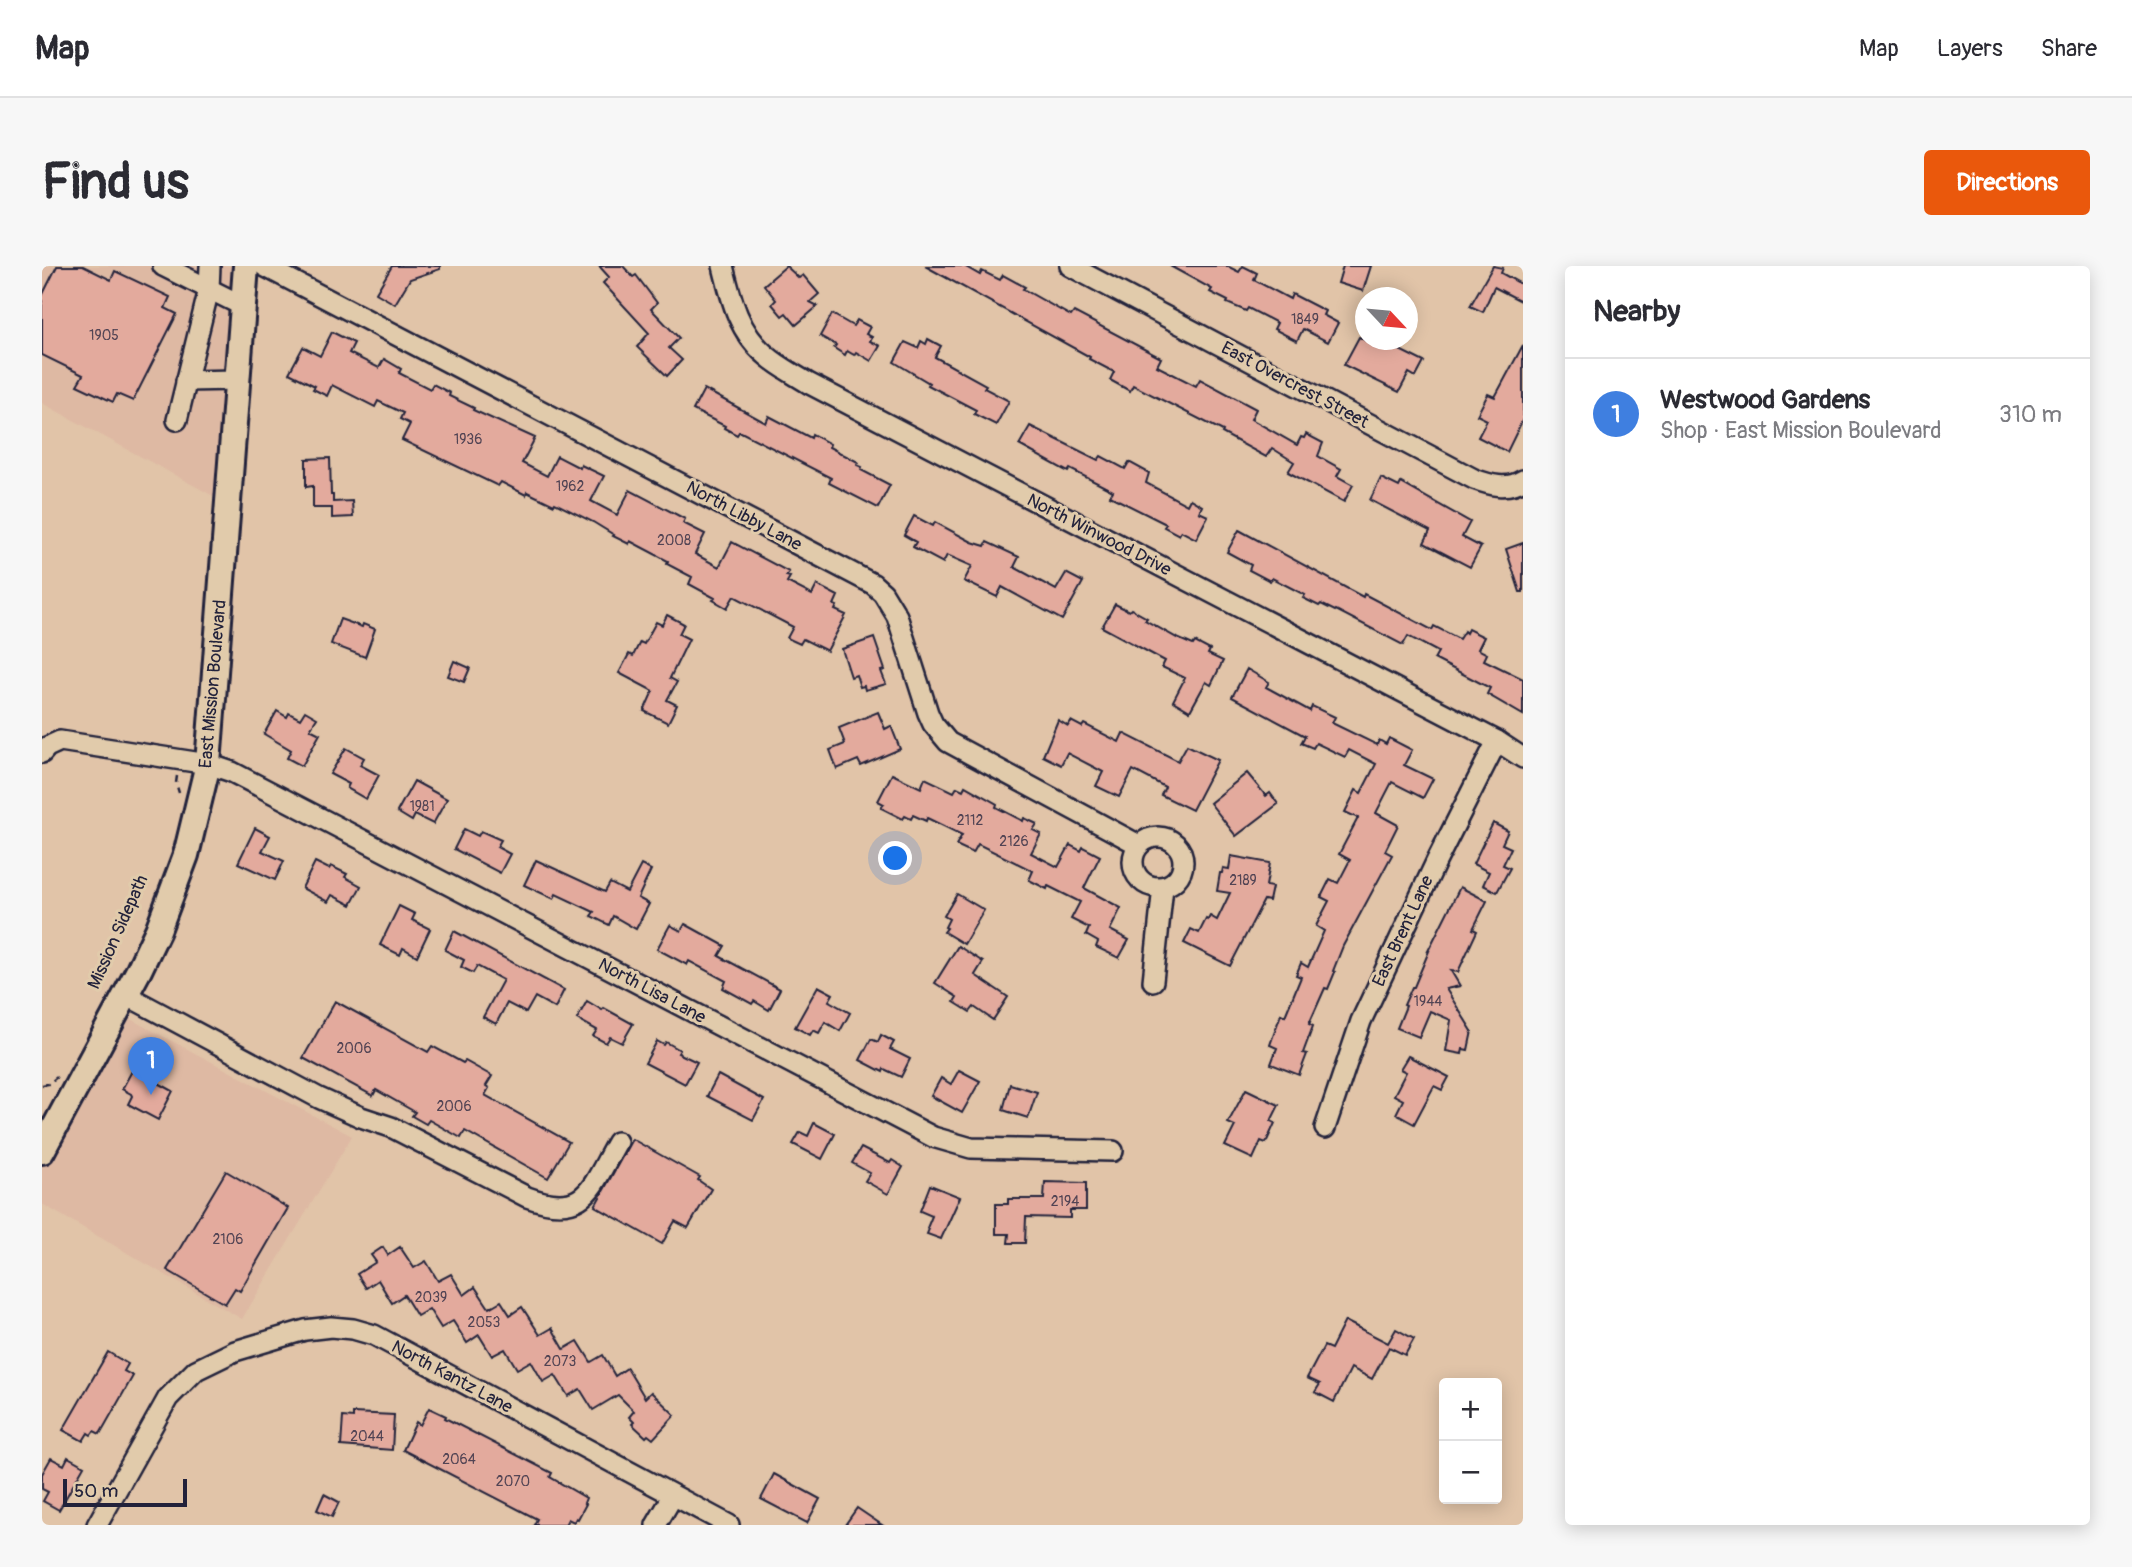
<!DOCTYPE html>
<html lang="en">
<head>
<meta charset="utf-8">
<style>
	body { margin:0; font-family:Pangolin,sans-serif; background:#f7f7f7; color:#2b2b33 }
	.controls { position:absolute; right:21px; bottom:21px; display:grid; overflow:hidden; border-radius:7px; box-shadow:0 4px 18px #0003 }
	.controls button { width:63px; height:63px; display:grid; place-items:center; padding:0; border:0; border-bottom:2px solid #e1e1e2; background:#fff; color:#2b2b33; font:35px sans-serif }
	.compass { position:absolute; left:1313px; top:21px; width:63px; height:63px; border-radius:50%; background:#fff; box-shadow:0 4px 18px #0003; rotate:116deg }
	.scale { position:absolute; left:21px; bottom:18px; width:124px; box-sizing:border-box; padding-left:7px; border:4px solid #22223b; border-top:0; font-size:19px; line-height:24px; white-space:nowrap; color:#22223b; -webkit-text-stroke:5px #e1cbab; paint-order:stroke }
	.you { position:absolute; left:854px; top:593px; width:24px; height:24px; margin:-18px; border:5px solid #fff; border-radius:50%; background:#1a73e8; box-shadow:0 0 0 10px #1a73e833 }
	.badge { display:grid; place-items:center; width:46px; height:46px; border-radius:50%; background:#ea580c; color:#fff; font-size:23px; font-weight:700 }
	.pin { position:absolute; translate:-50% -58px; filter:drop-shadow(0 2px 4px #0008) }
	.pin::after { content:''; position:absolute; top:37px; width:24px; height:21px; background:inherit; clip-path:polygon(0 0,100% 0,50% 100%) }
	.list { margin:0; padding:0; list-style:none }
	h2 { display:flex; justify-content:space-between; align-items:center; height:91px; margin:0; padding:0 28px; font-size:30px }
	h2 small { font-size:23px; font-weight:400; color:#7c7c81 }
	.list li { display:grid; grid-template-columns:46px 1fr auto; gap:21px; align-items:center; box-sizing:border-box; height:112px; padding:0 28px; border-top:2px solid #e1e1e2 }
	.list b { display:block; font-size:26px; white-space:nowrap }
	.list p { margin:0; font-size:23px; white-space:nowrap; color:#7c7c81 }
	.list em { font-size:23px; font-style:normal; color:#7c7c81 }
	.map { position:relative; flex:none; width:1481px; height:1259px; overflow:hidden; border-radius:7px }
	header { display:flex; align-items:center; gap:42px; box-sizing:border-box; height:98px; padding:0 35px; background:#fff; border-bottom:2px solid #e1e1e2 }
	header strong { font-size:33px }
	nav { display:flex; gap:38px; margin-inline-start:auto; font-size:24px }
	.intro { display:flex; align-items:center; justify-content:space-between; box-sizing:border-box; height:168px; padding:0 42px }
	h1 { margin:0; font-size:49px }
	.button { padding:18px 32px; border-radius:7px; background:#ea580c; color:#fff; font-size:24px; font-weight:700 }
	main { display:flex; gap:42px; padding:0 42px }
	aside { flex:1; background:#fff; border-radius:7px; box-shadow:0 4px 18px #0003 }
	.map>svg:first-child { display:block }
	.built { fill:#deb9a3 }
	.building { fill:#e3aa9d; stroke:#22223b; stroke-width:2 }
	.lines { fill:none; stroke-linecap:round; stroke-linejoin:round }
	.minor-casing { stroke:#22223b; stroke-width:24 }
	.major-casing { stroke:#22223b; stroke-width:30 }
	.path { stroke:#22223b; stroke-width:2.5; stroke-dasharray:7 5; stroke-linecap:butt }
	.minor { stroke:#e1cbab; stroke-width:19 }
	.major { stroke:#e1cbab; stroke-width:24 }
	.labels { text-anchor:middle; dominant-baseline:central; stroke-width:6; stroke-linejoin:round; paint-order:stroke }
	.number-label { font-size:14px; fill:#524454 }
	.street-label { font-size:18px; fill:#22223b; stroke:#e1cbab }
</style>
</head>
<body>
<header>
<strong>Map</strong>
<nav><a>Map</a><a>Layers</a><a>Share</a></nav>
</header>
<div class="intro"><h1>Find us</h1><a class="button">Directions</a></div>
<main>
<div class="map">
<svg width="1481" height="1259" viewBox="0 0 1481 1259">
	<rect width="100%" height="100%" fill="#e1c4a8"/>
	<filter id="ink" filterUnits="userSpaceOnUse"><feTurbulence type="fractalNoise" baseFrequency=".0143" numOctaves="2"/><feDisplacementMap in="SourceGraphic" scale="14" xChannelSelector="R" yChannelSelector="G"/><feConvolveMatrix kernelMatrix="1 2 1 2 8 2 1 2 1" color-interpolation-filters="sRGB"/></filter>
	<g filter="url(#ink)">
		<g class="built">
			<path d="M0,0H204L186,238L0,137Z"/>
			<path d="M75,746L310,870L200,1053L0,938V885Z"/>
		</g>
		<g class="building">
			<path d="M15,0H41L69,14L73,5L128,31L123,42L135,48L91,135L75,128L71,136L35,119L41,109L0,89V30Z"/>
			<path d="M350,0H398V3L368,13L353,38L334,27Z"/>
			<path d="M557,0H581L591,11L594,9L615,37L609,43L637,72L627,82L640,94L625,110L595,81L607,67L561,17L567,11Z"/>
			<path d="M744,0L757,12L761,9L777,28L768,36L776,40L754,59L744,47L740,50L730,38L734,34L722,19Z"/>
			<path d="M883,0H922L938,9L940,5L958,14L961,9L983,21L981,23L1029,50L1032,46L1119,92L1115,100L1154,120L1158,113L1214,143L1209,153L1255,179L1259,171L1262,172L1264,168L1281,177L1276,190L1299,203L1295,210L1311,219L1302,236L1246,206L1252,196L1230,182L1224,191L1180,167L1181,165L1091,119L1088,125L1068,114L1072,106L1047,93L1048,91Z"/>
			<path d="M1128,0H1185L1197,6L1201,0L1215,7L1212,14L1248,33L1250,28L1283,45L1281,49L1296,57L1286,76L1261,63L1255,75L1232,63L1235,57L1206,42L1204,45L1185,37L1186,35L1168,26L1170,23Z"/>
			<path d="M1301,0H1329L1321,25L1296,17Z"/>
			<path d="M1451,0L1461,2L1459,7L1481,19V36L1452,21L1441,46L1428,40Z"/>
			<path d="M790,48L811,60L815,54L828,61L824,68L830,71L828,75L838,80L829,95L814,86L812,89L805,85L803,89L792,82L794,79L778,70Z"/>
			<path d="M290,66L312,77L307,87L337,102L342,93L359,103L357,107L388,123L391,118L408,127L407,130L432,142L431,144L493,172L480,197L505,210L515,190L538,202L539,199L562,210L549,235L575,249L588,224L643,253L641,257L663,268L653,288L677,301L690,276L747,306L744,310L748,311L745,316L770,329L775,319L796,330L792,339L795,340L793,344L804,349L785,385L761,373L758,378L745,372L751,361L692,330L685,342L671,334L673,332L647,318L650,311L625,298L626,295L588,275L587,278L571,270L572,269L551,256L513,237L512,239L485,226L484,229L459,216L456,220L360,174L368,158L358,153L361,147L336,135L333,141L290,119L285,130L271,123L273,120L247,107L261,81L278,90Z"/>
			<path d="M1317,71L1335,80L1338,74L1382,96L1374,111L1367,107L1357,126L1302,99Z"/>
			<path d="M886,73L899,80L893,91L944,119L942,122L967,135L954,159L932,148L934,144L886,119L887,117L852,96L863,76L876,82L879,75L884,78Z"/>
			<path d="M1481,79V153L1465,186L1436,171L1445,154L1435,149L1446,128L1453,131Z"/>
			<path d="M662,123L724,157L727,150L769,172L770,168L788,178L787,181L816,196L815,199L820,201L819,204L848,219L836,242L787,217L789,212L699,166H697L695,169L682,162L683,160L651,144Z"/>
			<path d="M988,160L1056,194L1059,190L1083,203L1087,196L1107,207L1104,217L1145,239L1148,233L1160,240L1157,246L1166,250L1154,273L1139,265L1137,269L1122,261L1124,258L1068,230L1071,225L1028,203L1026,206L977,179Z"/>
			<path d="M288,192L289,229H291V236L310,235L311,251L290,252V242H271V220L264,221V193Z"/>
			<path d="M1339,212L1357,221L1359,217L1428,256L1420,271L1439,281L1428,301L1382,277L1388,265L1328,234Z"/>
			<path d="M872,250L891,260L893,256L930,276L943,280L945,276L977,291L972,301L1014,324L1024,307L1041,316L1020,354L960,321L955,331L922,315L930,300L905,289L901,297L871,281L874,276L862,269Z"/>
			<path d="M1197,264L1321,331L1322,328L1390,364L1392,360L1417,373L1422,365L1424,367L1426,363L1442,371L1436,383L1445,388L1442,394L1481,413V449L1445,428L1448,422L1392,393L1396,386L1366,370L1361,379L1294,344L1293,345L1279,338L1277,340L1261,332L1263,329L1230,312L1228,315L1207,304L1209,299L1185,286Z"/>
			<path d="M1481,277V326H1478L1464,283Z"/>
			<path d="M1073,338L1087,345L1089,343L1105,352L1103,354L1135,372L1151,379L1153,376L1168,384L1166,388L1181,395L1169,419L1164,416L1148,445L1131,435L1143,412L1120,401L1123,395L1060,361Z"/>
			<path d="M625,349L642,358L637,368L647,373L628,412L635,416L625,434L635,439L626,457L602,445L611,425L577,407L587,388L591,390L598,376L602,378L614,356L620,359Z"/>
			<path d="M298,353L320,361L321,358L333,363L323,391L289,378Z"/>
			<path d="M832,372L843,404L839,405L844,418L823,424L822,420L818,421L814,409L809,411L800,383Z"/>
			<path d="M412,395L428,402L422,416L406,410Z"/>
			<path d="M1205,403L1227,416L1224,421L1268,445L1270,440L1293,451L1290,457L1335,479L1337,474L1344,478L1347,472L1370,484L1362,499L1391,513L1381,532L1350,516L1334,547L1356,559L1343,585L1350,589L1301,680L1291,705L1293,706L1286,723L1283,722L1267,758L1271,760L1261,787L1265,788L1257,809L1229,798L1235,782L1228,779L1239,748L1243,750L1259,711L1254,709L1259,697L1266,701L1282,665L1274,660L1287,635L1279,631L1288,613L1296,617L1308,594L1297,588L1316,552L1303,546L1314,524L1319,527L1334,498L1307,484L1303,491L1274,477L1271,482L1259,477L1263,470L1190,431Z"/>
			<path d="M235,445L245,451L247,447L258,453L263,445L275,452L268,463L278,468L260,500L245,492L249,484L222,468Z"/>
			<path d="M836,446L843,463L849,460L858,483L819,500L816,494L795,503L788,484L803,478L797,462Z"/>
			<path d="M1016,454L1026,460L1029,455L1040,461L1042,458L1077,476L1081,467L1136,495L1145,479L1176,494L1150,544L1119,529L1123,521L1091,504L1077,531L1054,520L1061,506L1025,487L1019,499L1001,490Z"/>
			<path d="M304,482L322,492L318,499L337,509L324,533L305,522L307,518L288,508Z"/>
			<path d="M1205,507L1224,530L1228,527L1236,538L1194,570L1168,537Z"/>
			<path d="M850,508L879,522L883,512L912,526L915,521L921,524L923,520L955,538L954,541L981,555L982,552L995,558L991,564L999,568L989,587L1016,601L1028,579L1039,585L1041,581L1058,590L1042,622L1079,642L1068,664L1087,674L1077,692L1054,681L1056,676L1044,669L1047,662L1029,653L1038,636L1006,620L1005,623L987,614L991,605L936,578L931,587L914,579L920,569L885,552L884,555L871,549L869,553L863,550L861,553L839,542L842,538L836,535Z"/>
			<path d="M372,515L405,533L391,558L373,549L370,555L355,546Z"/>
			<path d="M1451,557L1466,565L1460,578L1469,582L1461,599L1468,602L1455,626L1441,619L1447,606L1431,598Z"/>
			<path d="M213,562L228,570L220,585L242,595L233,614L196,597Z"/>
			<path d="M422,563L436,570L439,565L459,574L455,581L468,588L458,607L412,583Z"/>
			<path d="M1189,590L1228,597L1224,620L1230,621L1227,635L1222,634L1188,700L1142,677L1149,663L1157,667L1164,653L1166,654L1168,650L1175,654L1188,627L1175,625L1178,607H1180L1181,602L1187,603Z"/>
			<path d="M494,594L563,626L568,617L585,626L599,599L609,604L596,632L607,638L594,663L571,650L567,659L549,650L552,646L514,628L512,633L482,619Z"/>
			<path d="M273,596L287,603L289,600L305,608L303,611L319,620L309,639L290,629L286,636L260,622Z"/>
			<path d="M1418,621L1445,635L1431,663L1435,665L1416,706L1409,705L1418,720L1404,723L1430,765L1426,784L1421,783L1420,788L1404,785L1409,754L1388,745L1377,771L1355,762L1364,740L1362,739L1370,721H1372L1387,685H1386Z"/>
			<path d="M915,628L942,644L922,678L902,666L905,662L903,661L907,653L902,650Z"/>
			<path d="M357,640L373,648L370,654L388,663L375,690L361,682L358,689L338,679Z"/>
			<path d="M643,658L683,680L677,690L738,723L727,744L712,735L710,738L681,722L684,715L647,695L645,699L615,683L628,659L639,665Z"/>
			<path d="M412,665L522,724L513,742L493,731L484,747L465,737L454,758L441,751L461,714L435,700L431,707L419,701L422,694L403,684Z"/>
			<path d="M916,680L941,696L933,709L966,731L951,754L932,741L928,746L912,736L915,731L893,717Z"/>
			<path d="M776,720L791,728L787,735L808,747L798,765L783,756L777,767L771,764L768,769L753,761Z"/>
			<path d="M293,735L386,786L390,780L421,797L423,795L450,810L444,820L447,822L443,829L527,876L506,912L423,865L419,872L387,854L384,858L370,850L373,846L334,824L331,830L261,792Z"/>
			<path d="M545,735L560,744L562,742L591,758L580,777L568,771L564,777L551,770L555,764L535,753Z"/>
			<path d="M839,769L852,776L848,783L868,793L859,811L842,803L841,806L818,794L829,773L836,776Z"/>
			<path d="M615,775L622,779L624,776L638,784L636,787L655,796L643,818L603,797Z"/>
			<path d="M1366,790L1407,811L1400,824L1392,820L1372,858L1354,848L1361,834L1352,829L1364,806L1358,803Z"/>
			<path d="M91,803L131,825L116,854L86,838L90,830L89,828L80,823Z"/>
			<path d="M917,804L938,815L920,847L889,830L899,812L909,818Z"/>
			<path d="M676,809L722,834L711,854L665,830Z"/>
			<path d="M968,818L995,826L986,852L961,844Z"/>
			<path d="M1204,823L1237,839L1229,855L1233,857L1224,877L1219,875L1211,893L1183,880L1193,860L1186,857Z"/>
			<path d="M772,857L793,868L780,893L751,878L758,866L766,870Z"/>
			<path d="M590,873L658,911L656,914L669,923L646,962L633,955L620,978L553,940Z"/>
			<path d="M819,882L848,897L850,894L861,901L846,928L823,915L828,907L810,897Z"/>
			<path d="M184,905L246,942L198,1025L193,1022L183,1038L125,1004Z"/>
			<path d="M1003,916L1044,917V944H1028V952L984,951L983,977H966L967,968H954V938H966V933H1002Z"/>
			<path d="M888,919L918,931L899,973L885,968L887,963L885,962L890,950L878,945Z"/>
			<path d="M341,981L346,989L358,981L372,1002L384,995L396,1015L409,1008L422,1029L433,1021L447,1042L459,1035L468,1049L480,1041L498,1069L510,1062L522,1083L536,1075L549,1096L561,1089L573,1110L585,1102L603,1132L609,1126L633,1149L611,1173L606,1169L604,1171L590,1158L592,1156L587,1151L592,1145L576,1129L551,1144L538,1123L526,1130L513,1109L501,1116L489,1095L475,1103L463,1083L450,1090L437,1069L425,1077L411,1055L399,1062L387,1043L375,1050L362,1029L350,1037L336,1014L324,1022L315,1008L334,996L329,989Z"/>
			<path d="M1303,1055L1346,1077L1354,1063L1372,1073L1363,1089L1347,1081L1330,1113L1309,1102L1292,1136L1273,1126L1278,1118L1265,1112L1282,1080L1289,1083Z"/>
			<path d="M66,1086L86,1098L82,1105L91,1110L58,1168L52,1165L49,1169L46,1167L41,1175L21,1164Z"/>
			<path d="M387,1142L404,1150L403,1152L510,1207L508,1211L544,1232L542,1237L544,1238L536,1253L534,1252L532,1256L526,1253L523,1259H492L495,1253L361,1184L374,1156L378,1159Z"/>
			<path d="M311,1147L352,1149L350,1184L299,1180L301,1151L311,1152Z"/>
			<path d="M26,1191L42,1200L17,1244L1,1235L6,1226L0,1223V1208L9,1192L22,1199Z"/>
			<path d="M732,1208L778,1233L765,1257L719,1233Z"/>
			<path d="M282,1228L297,1236L290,1251L275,1244Z"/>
			<path d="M815,1242L840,1259H803Z"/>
		</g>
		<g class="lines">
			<defs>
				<g id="minor">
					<path d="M121,0L201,40"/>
					<path d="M222,0L831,318L841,327L855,350L886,447L891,458L906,476L1097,579"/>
					<path d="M681,0C689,33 697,67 724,89C736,100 752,108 766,117L1455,475L1481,492"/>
					<path d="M1028,0L1432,213C1448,219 1465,224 1481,214"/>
					<path d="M144,115L195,114"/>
					<path d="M135,154L167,23L168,0"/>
					<path d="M0,487L5,481L18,475L166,498L190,506L891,871L929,882L1071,885"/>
					<circle cx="1116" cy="596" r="25"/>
					<path d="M1111,715L1121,621"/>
					<path d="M84,729L277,832L319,851L349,861L485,931C545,953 549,921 575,876"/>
					<path d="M1283,862L1319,755L1394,596L1455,475"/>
					<path d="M55,1259L126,1132L154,1104L193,1085L263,1064L289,1061L311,1063L332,1069L687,1259"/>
					<path d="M614,1259L631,1230"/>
				</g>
				<path id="major" d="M0,885L97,704L116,664L144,589L166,498L204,0"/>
			</defs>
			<use href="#minor" class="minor-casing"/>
			<use href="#major" class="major-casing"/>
			<g class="path">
				<path d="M135,510L134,517L137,527"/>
				<path d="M0,819L6,818L15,811"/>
			</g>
			<use href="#minor" class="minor"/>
			<use href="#major" class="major"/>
		</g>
	</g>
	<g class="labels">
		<g class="number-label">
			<text x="1263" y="53">1849</text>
			<text x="62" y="69">1905</text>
			<text x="426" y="173">1936</text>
			<text x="528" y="220">1962</text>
			<text x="632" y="274">2008</text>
			<text x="380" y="540">1981</text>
			<text x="928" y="554">2112</text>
			<text x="972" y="575">2126</text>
			<text x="1201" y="614">2189</text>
			<text x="1386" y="735">1944</text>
			<text x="312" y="782">2006</text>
			<text x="412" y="840">2006</text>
			<text x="1023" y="935">2194</text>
			<text x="186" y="973">2106</text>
			<text x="389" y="1031">2039</text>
			<text x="442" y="1056">2053</text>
			<text x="518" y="1095">2073</text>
			<text x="325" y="1170">2044</text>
			<text x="417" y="1193">2064</text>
			<text x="471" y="1215">2070</text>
		</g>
		<g class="street-label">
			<text transform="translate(1253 119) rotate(28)">East Overcrest Street</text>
			<text transform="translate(702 250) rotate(28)">North Libby Lane</text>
			<text transform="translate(1057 269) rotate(27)">North Winwood Drive</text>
			<text transform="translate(171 418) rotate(-85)">East Mission Boulevard</text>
			<text transform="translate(1361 665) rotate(-65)">East Brent Lane</text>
			<text transform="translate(76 666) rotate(-66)">Mission Sidepath</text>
			<text transform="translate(610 725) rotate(28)">North Lisa Lane</text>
			<text transform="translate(410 1111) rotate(28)">North Kantz Lane</text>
		</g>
	</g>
</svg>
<div class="controls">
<button>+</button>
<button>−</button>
</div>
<svg class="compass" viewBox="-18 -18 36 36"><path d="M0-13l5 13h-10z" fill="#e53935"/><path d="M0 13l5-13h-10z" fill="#7c7c81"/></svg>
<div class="scale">50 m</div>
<div class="you"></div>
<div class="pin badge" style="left:109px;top:829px;background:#3f7fe0">1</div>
</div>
<aside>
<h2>Nearby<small></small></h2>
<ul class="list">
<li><span class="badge" style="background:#3f7fe0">1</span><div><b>Westwood Gardens</b><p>Shop · East Mission Boulevard</p></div><em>310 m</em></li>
</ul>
</aside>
</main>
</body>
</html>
